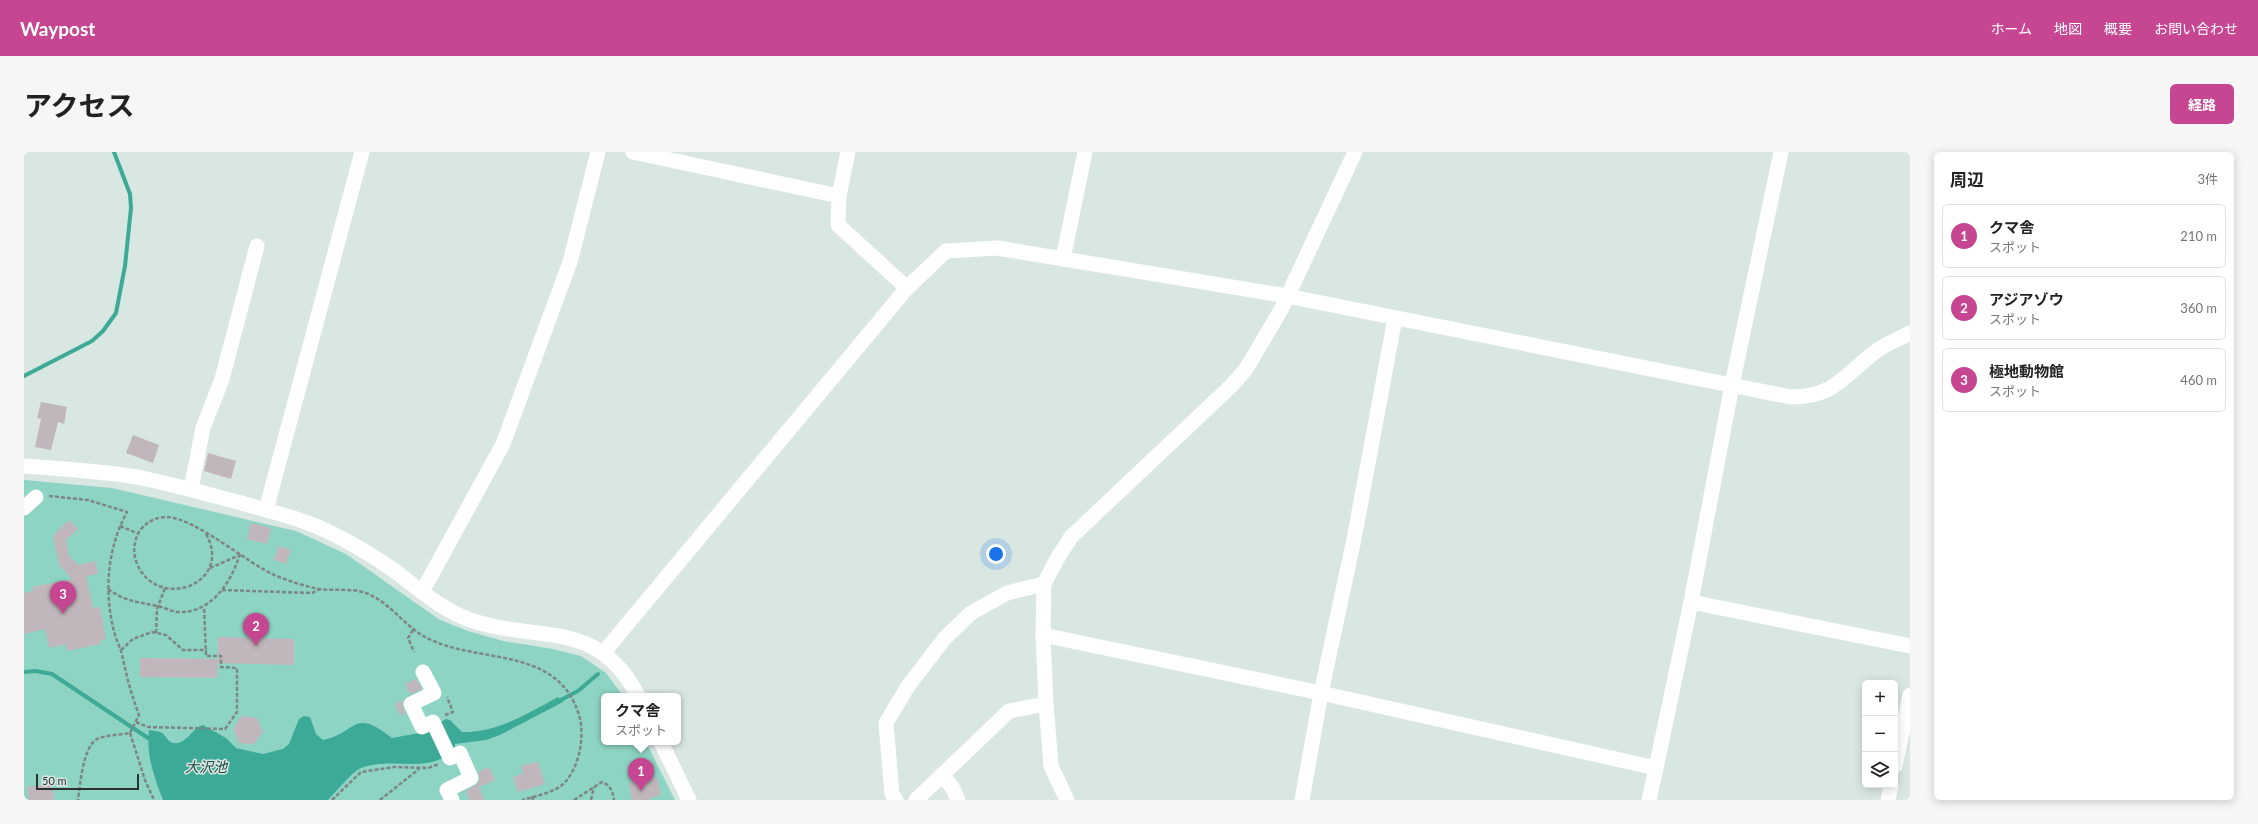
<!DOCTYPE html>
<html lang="ja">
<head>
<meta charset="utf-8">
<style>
	body { margin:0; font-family:Lato,"Noto Sans JP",sans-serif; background:#f6f6f6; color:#222 }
	.controls { position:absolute; right:12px; bottom:12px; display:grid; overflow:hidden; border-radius:6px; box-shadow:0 2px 10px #0003 }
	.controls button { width:36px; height:36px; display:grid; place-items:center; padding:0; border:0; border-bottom:1px solid #e0e0e0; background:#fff; color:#222; font:20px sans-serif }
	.scale { position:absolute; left:12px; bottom:10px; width:103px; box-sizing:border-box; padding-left:4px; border:2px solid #2c3130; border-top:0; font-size:11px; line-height:14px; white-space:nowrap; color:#2c3130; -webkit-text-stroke:3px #d9e7e3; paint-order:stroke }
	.you { position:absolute; left:972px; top:402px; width:14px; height:14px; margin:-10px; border:3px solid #fff; border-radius:50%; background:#1a73e8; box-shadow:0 0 0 6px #1a73e833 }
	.badge { display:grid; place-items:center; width:26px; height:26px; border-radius:50%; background:#c64691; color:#fff; font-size:13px; font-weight:700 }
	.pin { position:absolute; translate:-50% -33px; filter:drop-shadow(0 1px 2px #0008) }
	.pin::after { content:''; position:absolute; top:21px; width:14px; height:12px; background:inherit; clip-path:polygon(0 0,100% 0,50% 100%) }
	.popup { position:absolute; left:577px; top:541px; width:80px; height:52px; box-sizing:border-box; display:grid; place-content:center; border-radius:6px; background:#fff; filter:drop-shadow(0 1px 3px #0005); font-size:13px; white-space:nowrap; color:#767676 }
	.popup b { font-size:15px; color:#222 }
	.popup::after { content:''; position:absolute; left:50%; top:100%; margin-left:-8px; border:8px solid transparent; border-top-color:#fff }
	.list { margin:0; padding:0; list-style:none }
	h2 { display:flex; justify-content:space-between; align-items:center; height:52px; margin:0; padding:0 16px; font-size:17px }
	h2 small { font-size:13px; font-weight:400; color:#767676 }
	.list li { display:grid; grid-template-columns:26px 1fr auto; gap:12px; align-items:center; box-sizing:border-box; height:64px; margin:0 8px 8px; padding:0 8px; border:1px solid #e0e0e0; border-radius:6px }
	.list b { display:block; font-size:15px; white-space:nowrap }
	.list p { margin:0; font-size:13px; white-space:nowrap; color:#767676 }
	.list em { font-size:13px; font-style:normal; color:#767676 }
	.icon { flex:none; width:22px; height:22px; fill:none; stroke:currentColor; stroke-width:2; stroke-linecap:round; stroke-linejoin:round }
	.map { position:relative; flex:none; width:1886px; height:648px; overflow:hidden; border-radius:6px }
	header { display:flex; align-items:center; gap:24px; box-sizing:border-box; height:56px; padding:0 20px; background:#c64691; color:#fff }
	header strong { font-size:19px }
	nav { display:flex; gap:22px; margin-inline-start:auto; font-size:14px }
	.intro { display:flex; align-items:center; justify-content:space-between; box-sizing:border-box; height:96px; padding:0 24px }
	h1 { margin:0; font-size:28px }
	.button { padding:10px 18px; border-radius:6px; background:#c64691; color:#fff; font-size:14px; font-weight:700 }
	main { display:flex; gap:24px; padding:0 24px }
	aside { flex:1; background:#fff; border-radius:6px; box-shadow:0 2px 10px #0003 }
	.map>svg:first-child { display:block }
	.green { fill:#8ed4c4 }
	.water { fill:#3caa96 }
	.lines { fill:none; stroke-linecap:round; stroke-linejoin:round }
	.stream { stroke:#3caa96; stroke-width:4 }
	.building { fill:#c1b6bb }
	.path { stroke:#7d8684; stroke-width:2.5; stroke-dasharray:4 2; stroke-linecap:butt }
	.minor { stroke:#fff; stroke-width:15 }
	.labels { text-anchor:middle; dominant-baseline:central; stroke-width:3; stroke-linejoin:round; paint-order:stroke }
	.water-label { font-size:14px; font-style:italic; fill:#1a4940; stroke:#d9e7e3 }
</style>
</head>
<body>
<header>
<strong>Waypost</strong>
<nav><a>ホーム</a><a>地図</a><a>概要</a><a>お問い合わせ</a></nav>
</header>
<div class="intro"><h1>アクセス</h1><a class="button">経路</a></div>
<main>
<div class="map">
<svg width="1886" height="648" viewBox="0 0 1886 648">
	<rect width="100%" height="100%" fill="#d9e7e3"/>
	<path class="green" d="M0,328L88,336L272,379L322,402L416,468L444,479L479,489L529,497L557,504L582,521L599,544H580V590H622L651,648H0Z"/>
	<path class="water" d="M534,545L539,550L476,583L462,588L431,592V599C399,623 371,604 337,616C329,619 311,641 304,648H139C130,625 122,603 125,578C128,579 135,579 138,581C143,584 143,590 150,591C162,593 168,576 179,573L202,586L212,596L239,602L259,597L265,592L275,567L280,564L286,565L292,582L299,588C334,580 329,555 368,586L401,580L422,567L426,568L438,580C472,581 505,561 534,545Z"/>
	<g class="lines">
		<g class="stream">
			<path d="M0,224L68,189L79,179L92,161L101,114L107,56L106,42L90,0"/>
			<path d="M0,520L12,519L28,522L127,588"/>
			<path d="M533,550L554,539L574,522"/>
		</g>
	</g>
	<g class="building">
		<path d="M17,250L43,255L40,272L34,270L27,298L11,295L17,267L13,266Z"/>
		<path d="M109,283L135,293L129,311L102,301Z"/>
		<path d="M184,301L212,309L207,327L180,319Z"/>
		<path d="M45,368L54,377L42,388L45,404L54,413L71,409L74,422L62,424L69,456L76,455L82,487L76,488L77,492L43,499L42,492L25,496L21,477L0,482V441L9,439L8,435L48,427L35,413L29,384Z"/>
		<path d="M227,371L247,376L243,392L223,387Z"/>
		<path d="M255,394L267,398L262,412L250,408Z"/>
		<path d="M194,485L270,487V513L194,511Z"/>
		<path d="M116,506L194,507L193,526L116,525Z"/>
		<path d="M392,527L398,537L386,542L381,532Z"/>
		<path d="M379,548L378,552L381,561L376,564L371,552Z"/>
		<path d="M217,564L233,566L239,580L230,592L215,591L209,577Z"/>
		<path d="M514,610L521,632L494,640L489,625L499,622L497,614Z"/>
		<path d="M465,615L471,628L455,635L460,648H446L442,639L454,631L456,626L454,620Z"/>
		<path d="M633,625L637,643L623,648H608L605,631Z"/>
		<path d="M28,632L30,648H5L3,635Z"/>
	</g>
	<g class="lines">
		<g class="path">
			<path d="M25,344L64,348L103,360C84,395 80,436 89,475C91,486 97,496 99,507C103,527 108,544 115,563L106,581C96,583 82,583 73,587C59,595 56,633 54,648"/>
			<path d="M96,374L113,381"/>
			<path d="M182,382C210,432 134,460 113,412C104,389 118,365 143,365C171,366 222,410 250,423C265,429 280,434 295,437C311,439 328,436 342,441C369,452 381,476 405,487C456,512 534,494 555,563C562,585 554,626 532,637C522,642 509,645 498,648"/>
			<path d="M186,416L216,403"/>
			<path d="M84,437C100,449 114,450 133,454C140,455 146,459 153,460C187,462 207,431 216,402"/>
			<path d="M198,438L288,441L296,437"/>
			<path d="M389,478L384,486L390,500"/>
			<path d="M132,481L133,457L141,436"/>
			<path d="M97,498L109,487L128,480L142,483L159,498H183"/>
			<path d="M421,563L429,560L423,545"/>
			<path d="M112,570L124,575L201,577L213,560V516L197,515V504H182L180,455"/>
			<path d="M106,581L121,628L130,648"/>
			<path d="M507,645L510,648"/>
			<path d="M308,648L337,620L370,615L404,616L415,612"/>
			<path d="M356,648L395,617"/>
			<path d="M550,648L578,630C586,633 589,639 590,648"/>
			<path d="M567,648L570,635"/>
		</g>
		<g class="minor">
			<path d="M609,0L815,44"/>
			<path d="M824,0L815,44L814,73L883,136"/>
			<path d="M1039,107L1061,0"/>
			<path d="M0,314C39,317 80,319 118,326C151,333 184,342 217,351C249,360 283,368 313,384C333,394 352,406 371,419C393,436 415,455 441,466C512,493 572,463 614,544"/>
			<path d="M167,337L179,276L198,227L233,94"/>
			<path d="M0,356L12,345"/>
			<path d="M242,358L338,0"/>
			<path d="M398,440L479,292L546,110L574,0"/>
			<path d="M1667,450L1708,233L1757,0"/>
			<path d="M1019,483L1297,541L1632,616L1667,450L1886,494"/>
			<path d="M580,500L883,136L922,99L973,96L1263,144L1767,245C1811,245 1819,224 1851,200C1861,192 1875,187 1886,181"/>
			<path d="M399,520L410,541L387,552L398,575L409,570L426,606L436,601L447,626L423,638L428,648"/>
			<path d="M637,590L665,648"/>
			<path d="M1871,614L1886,543"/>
			<path d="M918,623L928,635L934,648"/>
			<path d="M872,648L868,642L862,571L884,534L921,486L947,461L983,441L1020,432"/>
			<path d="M892,648L985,559L1022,552"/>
			<path d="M1043,648L1027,614L1022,552L1019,483L1020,432L1033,407L1047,385L1207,234L1222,217L1258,156L1331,0"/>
			<path d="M1278,648L1297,541L1330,387L1371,166"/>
			<path d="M1625,648L1632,616"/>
			<path d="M1864,648L1867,633"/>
		</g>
	</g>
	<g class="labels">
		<g class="water-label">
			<text x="182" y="614">大沢池</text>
		</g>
	</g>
</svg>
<div class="controls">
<button>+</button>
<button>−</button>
<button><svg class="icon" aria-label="layers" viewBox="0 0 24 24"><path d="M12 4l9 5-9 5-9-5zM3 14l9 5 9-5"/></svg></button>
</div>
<div class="scale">50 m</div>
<div class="you"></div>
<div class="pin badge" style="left:617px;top:639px">1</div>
<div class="popup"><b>クマ舎</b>スポット</div>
<div class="pin badge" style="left:232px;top:494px">2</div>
<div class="pin badge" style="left:39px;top:462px">3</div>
</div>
<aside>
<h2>周辺<small>3件</small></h2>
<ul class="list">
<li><span class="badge">1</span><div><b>クマ舎</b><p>スポット</p></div><em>210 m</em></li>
<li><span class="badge">2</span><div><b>アジアゾウ</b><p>スポット</p></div><em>360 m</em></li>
<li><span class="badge">3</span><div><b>極地動物館</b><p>スポット</p></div><em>460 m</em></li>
</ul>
</aside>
</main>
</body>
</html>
